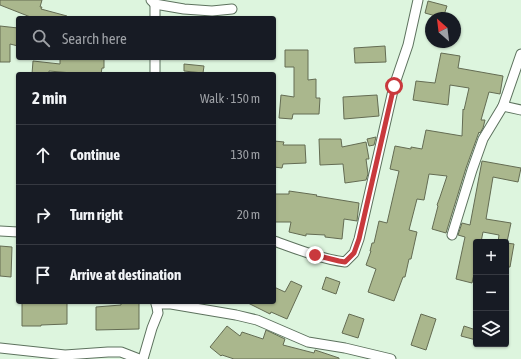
<!DOCTYPE html>
<html lang="en">
<head>
<meta charset="utf-8">
<style>
	body { margin:0; font-family:"Asap Condensed",sans-serif; background:#20242c; color:#f1f3f6 }
	.controls { position:absolute; right:12px; bottom:12px; display:grid; overflow:hidden; border-radius:4px; box-shadow:0 1px 3px #0004 }
	.controls button { width:36px; height:36px; display:grid; place-items:center; padding:0; border:0; border-bottom:1px solid #363941; background:#171b24; color:#f1f3f6; font:20px sans-serif }
	.compass { position:absolute; left:425px; top:12px; width:36px; height:36px; border-radius:50%; background:#171b24; box-shadow:0 1px 3px #0004; rotate:332deg }
	.stop { position:absolute; width:12px; height:12px; margin:-9px; border:3px solid #c9393d; border-radius:50%; background:#fff }
	.stop.end { background:#c9393d; border-color:#fff; box-shadow:0 1px 4px #0008 }
	.list { margin:0; padding:0; list-style:none }
	h2 { display:flex; justify-content:space-between; align-items:center; height:52px; margin:0; padding:0 16px; font-size:17px }
	h2 small { font-size:13px; font-weight:400; color:#9ea1a6 }
	.list li { display:grid; grid-template-columns:26px 1fr auto; gap:12px; align-items:center; box-sizing:border-box; height:60px; padding:0 16px; border-top:1px solid #363941 }
	.list b { display:block; font-size:15px; white-space:nowrap }
	.list em { font-size:13px; font-style:normal; color:#9ea1a6 }
	.icon { flex:none; width:22px; height:22px; fill:none; stroke:currentColor; stroke-width:2; stroke-linecap:round; stroke-linejoin:round }
	.map { position:relative; flex:none; width:521px; height:359px; overflow:hidden }
	.search { position:absolute; background:#171b24; box-shadow:0 1px 3px #0004; left:16px; top:16px; width:260px; height:44px; display:flex; align-items:center; gap:10px; box-sizing:border-box; padding:0 14px; border-radius:4px; color:#9ea1a6; font-size:15px }
	.panel { position:absolute; background:#171b24; box-shadow:0 1px 3px #0004; left:16px; top:72px; width:260px; height:232px; border-radius:4px }
	.map>svg:first-child { display:block }
	.building { fill:#aab78d; stroke:#646c53 }
	.lines { fill:none; stroke-linecap:round; stroke-linejoin:round }
	.street-casing { stroke:#5d725e; stroke-width:11 }
	.street { stroke:#fff; stroke-width:9 }
	.route { stroke:#c9393d; stroke-width:5 }
</style>
</head>
<body>
<div class="map">
<svg width="521" height="359" viewBox="0 0 521 359">
	<rect width="100%" height="100%" fill="#ddf5de"/>
	<g class="building">
		<path d="M0,0H42L40,7H42L41,9L67,16V18H33L0,5Z"/>
		<path d="M428,1L447,6L443,18L425,13Z"/>
		<path d="M0,26L18,28V46L10,44V62H0Z"/>
		<path d="M385,46L386,62L355,63L354,48Z"/>
		<path d="M285,50H308V80L316,79V98H320L319,114H293L292,119L279,118L281,95L294,97V67H285Z"/>
		<path d="M441,53L460,56L458,68L503,76L500,94L489,92L481,120H485L483,128L480,133L479,132L466,168L446,233L432,229L438,206L437,205L440,197L447,176L429,174L424,200L417,199L409,230L417,232L411,259H409L405,277H403L394,301L368,292L376,269L366,265L371,251H370L372,243H374L379,221L387,223L399,171L390,169L395,146L411,149V147L422,149L426,130L462,136L463,109L464,110L469,88L450,85L448,105L413,100L416,81L435,83Z"/>
		<path d="M60,58L82,59V58H104V68H102L101,74H84L49,71V74H32L33,61L60,64Z"/>
		<path d="M184,64L204,66L203,73L184,71Z"/>
		<path d="M377,95L379,116L344,119L343,97Z"/>
		<path d="M376,137L374,145L369,146L367,139Z"/>
		<path d="M319,139H341L342,147L366,142L369,159H366L368,174L366,180L345,183L343,164L320,165Z"/>
		<path d="M274,141L284,142L283,145H305L306,163L283,164L282,168L274,167Z"/>
		<path d="M482,161L521,168L518,182L493,177L486,219L511,223L507,242H498L499,235L483,232L481,242H476V266L472,283L456,279L465,237L458,235L462,223L470,225Z"/>
		<path d="M289,191L317,195L316,196L359,203L357,221L344,219L342,239L325,237V235L306,234V236L289,232L291,222H274V194H289Z"/>
		<path d="M506,243L514,244L510,267H506Z"/>
		<path d="M0,246L12,247L11,277L0,276Z"/>
		<path d="M326,277L340,282L336,294L322,289Z"/>
		<path d="M291,281L302,286L287,319L271,312L270,314L246,302H274V287L285,292Z"/>
		<path d="M22,302H67V324L41,325V326H22Z"/>
		<path d="M121,302H139V329L96,330V307L121,305Z"/>
		<path d="M349,314L364,319L358,338L342,333Z"/>
		<path d="M421,314L436,319L426,350L411,345Z"/>
		<path d="M227,326L240,336L242,332L263,339L266,330L285,339L283,345L314,353L315,350L339,358V359H234L222,355L221,356L210,347Z"/>
		<path d="M464,326L476,330V340L461,336Z"/>
	</g>
	<g class="lines">
		<defs>
			<g id="street">
				<path d="M151,0L155,4L184,9L212,11L232,9"/>
				<path d="M155,18V4"/>
				<path d="M521,54L503,106L521,110"/>
				<path d="M155,74V58"/>
				<path d="M0,231L18,232"/>
				<path d="M452,235L472,170L483,139L503,106"/>
				<path d="M274,241C297,249 321,259 345,262L354,253L359,239L394,86L408,45L418,0"/>
				<path d="M156,304H171L236,315L257,320L308,342L345,348L391,359"/>
				<path d="M0,348L65,355L108,352H121L139,359"/>
				<path d="M143,359L152,328L158,313L156,302"/>
			</g>
		</defs>
		<use href="#street" class="street-casing"/>
		<use href="#street" class="street"/>
	</g>
	<g class="lines">
		<path class="route" d="M315,255L339,261L345,262L354,253L359,239L394,86"/>
	</g>
</svg>
<div class="controls">
<button>+</button>
<button>−</button>
<button><svg class="icon" aria-label="layers" viewBox="0 0 24 24"><path d="M12 4l9 5-9 5-9-5zM3 14l9 5 9-5"/></svg></button>
</div>
<svg class="compass" viewBox="-18 -18 36 36"><path d="M0-13l5 13h-10z" fill="#e53935"/><path d="M0 13l5-13h-10z" fill="#9ea1a6"/></svg>
<div class="stop" style="left:394px;top:86px"></div>
<div class="stop end" style="left:315px;top:255px"></div>
<div class="search"><svg class="icon" aria-label="search" viewBox="0 0 24 24"><circle cx="10" cy="10" r="6"/><path d="M15 15l6 6"/></svg>Search here</div>
<section class="panel">
<h2>2 min<small>Walk · 150 m</small></h2>
<ul class="list">
<li><svg class="icon" aria-label="ahead" viewBox="0 0 24 24"><path d="M12 20V5M6 11l6-6 6 6"/></svg><div><b>Continue</b></div><em>130 m</em></li>
<li><svg class="icon" aria-label="right" viewBox="0 0 24 24"><path d="M7 20v-9h11M14 6l5 5-5 5"/></svg><div><b>Turn right</b></div><em>20 m</em></li>
<li><svg class="icon" aria-label="arrive" viewBox="0 0 24 24"><path d="M6 21V4h12l-3 4 3 4H6"/></svg><div><b>Arrive at destination</b></div></li>
</ul>
</section>
</div>
</body>
</html>
